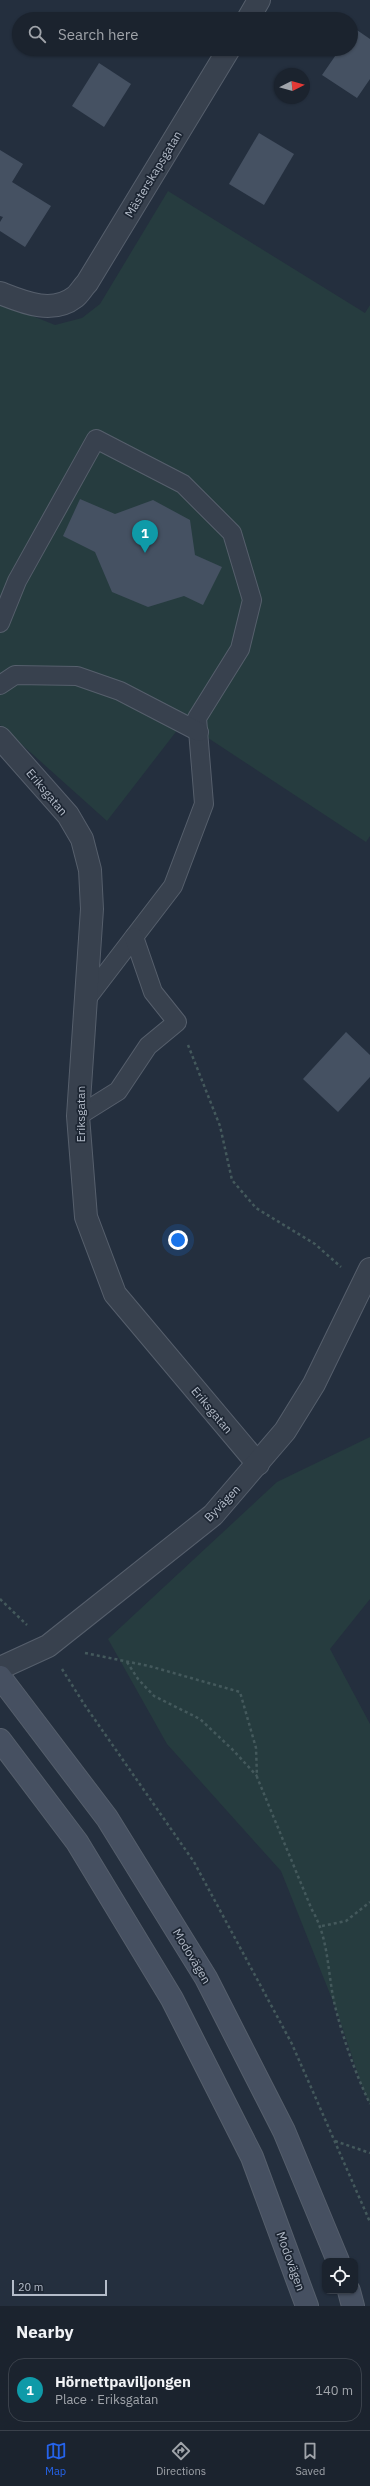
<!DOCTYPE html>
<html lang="en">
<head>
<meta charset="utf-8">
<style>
	body { margin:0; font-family:"IBM Plex Sans",sans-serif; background:#242b36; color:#f1f3f6 }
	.controls { position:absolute; right:12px; bottom:12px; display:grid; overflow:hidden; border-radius:8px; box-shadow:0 1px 3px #0004 }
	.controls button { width:36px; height:36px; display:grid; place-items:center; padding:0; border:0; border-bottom:1px solid #39404a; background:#1b232e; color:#f1f3f6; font:20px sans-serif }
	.compass { position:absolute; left:274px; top:68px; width:36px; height:36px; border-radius:50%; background:#1b232e; box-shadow:0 1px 3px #0004; rotate:84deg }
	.scale { position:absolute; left:12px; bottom:10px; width:95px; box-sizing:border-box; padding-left:4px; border:2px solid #b4bcc9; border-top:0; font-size:11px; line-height:14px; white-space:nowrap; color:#b4bcc9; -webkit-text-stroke:3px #1d2633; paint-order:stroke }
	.you { position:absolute; left:178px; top:1240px; width:14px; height:14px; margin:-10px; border:3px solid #fff; border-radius:50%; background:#1a73e8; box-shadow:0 0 0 6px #1a73e833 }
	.badge { display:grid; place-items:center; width:26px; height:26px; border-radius:50%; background:#2563eb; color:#fff; font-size:13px; font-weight:700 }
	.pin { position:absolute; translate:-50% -33px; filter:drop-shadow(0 1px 2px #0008) }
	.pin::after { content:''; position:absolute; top:21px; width:14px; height:12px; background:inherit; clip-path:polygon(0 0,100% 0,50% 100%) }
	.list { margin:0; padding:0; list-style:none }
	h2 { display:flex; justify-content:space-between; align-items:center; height:52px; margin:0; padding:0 16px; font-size:17px }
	h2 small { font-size:13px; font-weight:400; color:#a0a4aa }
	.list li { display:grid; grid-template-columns:26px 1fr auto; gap:12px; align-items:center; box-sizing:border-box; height:64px; margin:0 8px 8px; padding:0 8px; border:1px solid #39404a; border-radius:16px }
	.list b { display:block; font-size:15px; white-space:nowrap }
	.list p { margin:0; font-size:13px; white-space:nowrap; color:#a0a4aa }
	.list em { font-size:13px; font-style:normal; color:#a0a4aa }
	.icon { flex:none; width:22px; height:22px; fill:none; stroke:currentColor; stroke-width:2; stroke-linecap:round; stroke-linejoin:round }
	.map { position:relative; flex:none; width:370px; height:2306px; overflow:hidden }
	.search { position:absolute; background:#1b232e; box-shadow:0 1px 3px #0004; left:12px; right:12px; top:12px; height:44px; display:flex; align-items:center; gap:10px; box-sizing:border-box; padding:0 14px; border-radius:22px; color:#a0a4aa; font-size:15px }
	.sheet { height:124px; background:#1b232e }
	nav { display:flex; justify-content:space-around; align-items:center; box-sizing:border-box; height:56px; border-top:1px solid #39404a; background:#1b232e; font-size:11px; color:#a0a4aa }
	nav a { display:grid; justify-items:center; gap:2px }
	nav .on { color:#2563eb }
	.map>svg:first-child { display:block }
	.green { fill:#263c3f }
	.building { fill:#455162 }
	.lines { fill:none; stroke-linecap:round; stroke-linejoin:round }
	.lane-casing { stroke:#565f6c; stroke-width:20 }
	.street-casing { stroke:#565f6c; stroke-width:24 }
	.secondary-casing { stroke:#565f6c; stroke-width:24 }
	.path { stroke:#44595c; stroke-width:2.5; stroke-dasharray:3 3; stroke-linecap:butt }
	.lane { stroke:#38414e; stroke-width:18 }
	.street { stroke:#38414e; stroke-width:22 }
	.secondary { stroke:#465061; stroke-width:22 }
	.labels { text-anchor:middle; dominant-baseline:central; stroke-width:3.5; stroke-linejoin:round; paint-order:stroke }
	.street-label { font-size:12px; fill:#b4bcc9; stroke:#1d2633 }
</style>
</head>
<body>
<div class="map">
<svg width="370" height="2306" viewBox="0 0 370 2306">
	<rect width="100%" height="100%" fill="#242f3e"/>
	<g class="green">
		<path d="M168,191L365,313L370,305V836L366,842L199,732L182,724L107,821L0,725V303L55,325L82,318L100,304Z"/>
		<path d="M370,1437V1599L330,1649L370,1724V2104L363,2089L336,2009L281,1871L167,1744L108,1639L277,1482Z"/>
	</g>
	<g class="building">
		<path d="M354,28L370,39V79L357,98L322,75L340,49H351V33Z"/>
		<path d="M99,63L131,84L104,127L72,106Z"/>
		<path d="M259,133L294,154L264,205L229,184Z"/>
		<path d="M0,150L23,164L12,182L51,206L25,247L0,231V222L3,217L0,216Z"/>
		<path d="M80,499L115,514L153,500L190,520L195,555L222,567L203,605L184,596L148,607L112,592L95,552L63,536Z"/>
		<path d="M346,1032L370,1055V1077L338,1112L303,1079Z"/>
	</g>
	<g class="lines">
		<defs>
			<g id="lane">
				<path d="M0,623L17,581L96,439L183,484L232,533L252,600L240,649L197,718L204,804L173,886L85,1001"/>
				<path d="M0,685L15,675L77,676L120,691L199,732"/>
				<path d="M78,1116L118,1091L148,1046L177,1022L153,992L134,937"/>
			</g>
			<g id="street">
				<path d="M248,19L259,0"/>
				<path d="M0,293C23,302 52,315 75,297C79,294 83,287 87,283L229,49"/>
				<path d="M0,738L68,815L82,839L90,870L92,909L78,1116L86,1217L115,1294L258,1464"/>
				<path d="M0,1668L48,1646L213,1515L285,1431L314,1384L370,1269"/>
			</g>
			<g id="secondary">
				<path d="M0,1677L107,1818L206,1978L284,2131L338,2261"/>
				<path d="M0,1740L77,1842L172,1999L252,2157L307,2306"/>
				<path d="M349,2291L353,2306"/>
			</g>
		</defs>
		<use href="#lane" class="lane-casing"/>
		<use href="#street" class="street-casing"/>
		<use href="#secondary" class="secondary-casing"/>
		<g class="path">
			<path d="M188,1045L220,1126L232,1180L256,1208L315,1244L341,1267"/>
			<path d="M0,1599L27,1625"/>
			<path d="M85,1653L149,1666L240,1692L256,1748L257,1777L312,1910C330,1940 327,1976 336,2010C344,2041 356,2075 370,2104"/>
			<path d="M127,1662L138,1679L154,1696L200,1719L232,1749L257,1776"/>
			<path d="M62,1669L84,1704L194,1862L292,2044L370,2222"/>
			<path d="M322,1926L346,1921L370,1902"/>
			<path d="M335,2141L370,2153"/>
		</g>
		<use href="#lane" class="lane"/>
		<use href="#street" class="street"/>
		<use href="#secondary" class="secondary"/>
	</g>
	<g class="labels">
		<g class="street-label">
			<text transform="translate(153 174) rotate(-59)">Mästerskapsgatan</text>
			<text transform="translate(47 792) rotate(50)">Eriksgatan</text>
			<text transform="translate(80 1114) rotate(-90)">Eriksgatan</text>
			<text transform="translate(212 1410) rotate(50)">Eriksgatan</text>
			<text transform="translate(222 1503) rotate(-46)">Byvägen</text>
			<text transform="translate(192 1956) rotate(59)">Modovägen</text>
			<text transform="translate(291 2261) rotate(70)">Modovägen</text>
		</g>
	</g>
</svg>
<div class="controls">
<button><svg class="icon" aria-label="locate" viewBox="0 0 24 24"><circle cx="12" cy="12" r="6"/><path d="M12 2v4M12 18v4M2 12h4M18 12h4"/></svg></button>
</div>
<svg class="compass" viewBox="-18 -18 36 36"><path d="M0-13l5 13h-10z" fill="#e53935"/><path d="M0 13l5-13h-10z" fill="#a0a4aa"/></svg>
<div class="scale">20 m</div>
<div class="you"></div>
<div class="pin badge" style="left:145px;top:553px;background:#0f9aa8">1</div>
<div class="search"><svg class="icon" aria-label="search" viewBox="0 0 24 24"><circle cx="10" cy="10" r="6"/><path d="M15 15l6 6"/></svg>Search here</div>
</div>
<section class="sheet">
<h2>Nearby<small></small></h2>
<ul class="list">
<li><span class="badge" style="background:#0f9aa8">1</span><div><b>Hörnettpaviljongen</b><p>Place · Eriksgatan</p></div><em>140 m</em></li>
</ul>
</section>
<nav>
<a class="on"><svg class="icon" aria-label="map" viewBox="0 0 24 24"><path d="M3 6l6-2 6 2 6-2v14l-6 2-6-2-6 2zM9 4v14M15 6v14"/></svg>Map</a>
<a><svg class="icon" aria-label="directions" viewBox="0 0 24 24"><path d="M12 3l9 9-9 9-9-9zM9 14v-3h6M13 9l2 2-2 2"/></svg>Directions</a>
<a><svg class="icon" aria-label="saved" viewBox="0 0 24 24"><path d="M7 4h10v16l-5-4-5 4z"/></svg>Saved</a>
</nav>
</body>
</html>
